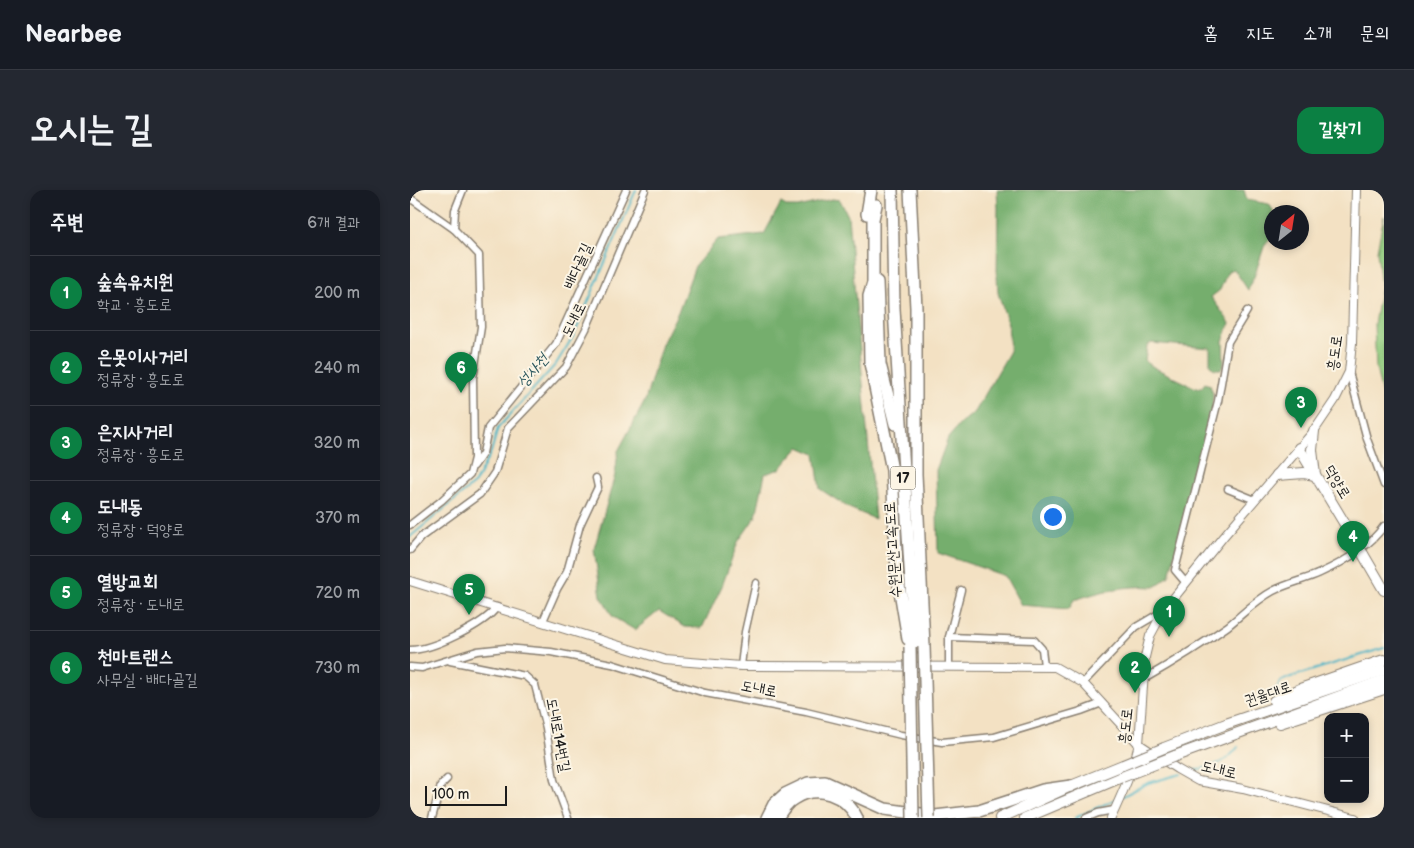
<!DOCTYPE html>
<html lang="ko">
<head>
<meta charset="utf-8">
<style>
	body { margin:0; font-family:"Balsamiq Sans","Poor Story",sans-serif; background:#242831; color:#f1f3f6 }
	.controls { position:absolute; right:15px; bottom:15px; display:grid; overflow:hidden; border-radius:10px; box-shadow:0 2px 8px #0003 }
	.controls button { width:45px; height:45px; display:grid; place-items:center; padding:0; border:0; border-bottom:1px solid #363941; background:#171b24; color:#f1f3f6; font:25px sans-serif }
	.compass { position:absolute; left:854px; top:15px; width:45px; height:45px; border-radius:50%; background:#171b24; box-shadow:0 2px 8px #0003; rotate:30deg }
	.scale { position:absolute; left:15px; bottom:12px; width:82px; box-sizing:border-box; padding-left:5px; border:2px solid #1c1c1c; border-top:0; font-size:14px; line-height:18px; white-space:nowrap; color:#1c1c1c; -webkit-text-stroke:4px #fcf5e5; paint-order:stroke }
	.you { position:absolute; left:642px; top:326px; width:18px; height:18px; margin:-12px; border:4px solid #fff; border-radius:50%; background:#1a73e8; box-shadow:0 0 0 8px #1a73e833 }
	.badge { display:grid; place-items:center; width:32px; height:32px; border-radius:50%; background:#0b8043; color:#fff; font-size:16px; font-weight:700 }
	.pin { position:absolute; translate:-50% -41px; filter:drop-shadow(0 1px 2px #0008) }
	.pin::after { content:''; position:absolute; top:26px; width:18px; height:15px; background:inherit; clip-path:polygon(0 0,100% 0,50% 100%) }
	.list { margin:0; padding:0; list-style:none }
	h2 { display:flex; justify-content:space-between; align-items:center; height:65px; margin:0; padding:0 20px; font-size:21px }
	h2 small { font-size:16px; font-weight:400; color:#9ea1a6 }
	.list li { display:grid; grid-template-columns:32px 1fr auto; gap:15px; align-items:center; box-sizing:border-box; height:75px; padding:0 20px; border-top:1px solid #363941 }
	.list b { display:block; font-size:19px; white-space:nowrap }
	.list p { margin:0; font-size:16px; white-space:nowrap; color:#9ea1a6 }
	.list em { font-size:16px; font-style:normal; color:#9ea1a6 }
	.map { position:relative; flex:none; width:974px; height:628px; overflow:hidden; border-radius:15px }
	header { display:flex; align-items:center; gap:30px; box-sizing:border-box; height:70px; padding:0 25px; background:#171b24; border-bottom:1px solid #363941 }
	header strong { font-size:24px }
	nav { display:flex; gap:28px; margin-inline-start:auto; font-size:18px }
	.intro { display:flex; align-items:center; justify-content:space-between; box-sizing:border-box; height:120px; padding:0 30px }
	h1 { margin:0; font-size:35px }
	.button { padding:12px 22px; border-radius:15px; background:#0b8043; color:#fff; font-size:18px; font-weight:700 }
	main { display:flex; gap:30px; padding:0 30px }
	aside { flex:1; background:#171b24; border-radius:15px; box-shadow:0 2px 8px #0003 }
	.map>svg:first-child { display:block }
	.green { fill:#90ca7e; stroke:#56734d }
	.forest { fill:#74ae6d; stroke:#486544 }
	.lines { fill:none; stroke-linecap:round; stroke-linejoin:round }
	.stream { stroke:#4bb6c8; stroke-width:2 }
	.minor-casing { stroke:#887e70; stroke-width:9 }
	.tertiary-casing { stroke:#887e70; stroke-width:10 }
	.primary-casing { stroke:#887e70; stroke-width:12 }
	.trunk-casing { stroke:#887e70; stroke-width:12 }
	.motorway-casing { stroke:#887e70; stroke-width:14 }
	.minor { stroke:#fff; stroke-width:6 }
	.tertiary { stroke:#fff; stroke-width:8 }
	.primary { stroke:#fff; stroke-width:10 }
	.trunk { stroke:#fff; stroke-width:10 }
	.motorway { stroke:#fff; stroke-width:11 }
	.primary-bridge-casing { stroke:#887e70; stroke-width:12; stroke-linecap:butt }
	.trunk-bridge-casing { stroke:#887e70; stroke-width:12; stroke-linecap:butt }
	.motorway-bridge-casing { stroke:#887e70; stroke-width:14; stroke-linecap:butt }
	.primary-bridge { stroke:#fff; stroke-width:10 }
	.trunk-bridge { stroke:#fff; stroke-width:10 }
	.motorway-bridge { stroke:#fff; stroke-width:11 }
	.labels { text-anchor:middle; dominant-baseline:central; stroke-width:4; stroke-linejoin:round; paint-order:stroke }
	.shield { fill:#fcf5e5; stroke:#5f5d58; stroke-width:1 }
	.shield-label { font-size:14px; font-weight:bold; fill:#1c1c1c }
	.street-label { font-size:15px; fill:#1c1c1c; stroke:#fcf5e5 }
	.water-label { font-size:16px; font-style:italic; fill:#2f5a61; stroke:#fcf5e5 }
</style>
</head>
<body>
<header>
<strong>Nearbee</strong>
<nav><a>홈</a><a>지도</a><a>소개</a><a>문의</a></nav>
</header>
<div class="intro"><h1>오시는 길</h1><a class="button">길찾기</a></div>
<main>
<aside>
<h2>주변<small>6개 결과</small></h2>
<ul class="list">
<li><span class="badge">1</span><div><b>숲속유치원</b><p>학교 · 흥도로</p></div><em>200 m</em></li>
<li><span class="badge">2</span><div><b>은못이사거리</b><p>정류장 · 흥도로</p></div><em>240 m</em></li>
<li><span class="badge">3</span><div><b>은지사거리</b><p>정류장 · 흥도로</p></div><em>320 m</em></li>
<li><span class="badge">4</span><div><b>도내동</b><p>정류장 · 덕양로</p></div><em>370 m</em></li>
<li><span class="badge">5</span><div><b>열방교회</b><p>정류장 · 도내로</p></div><em>720 m</em></li>
<li><span class="badge">6</span><div><b>천마트랜스</b><p>사무실 · 배다골길</p></div><em>730 m</em></li>
</ul>
</aside>
<div class="map">
<svg width="974" height="628" viewBox="0 0 974 628">
	<rect width="100%" height="100%" fill="#fcf5e5"/>
	<filter id="ink" filterUnits="userSpaceOnUse"><feTurbulence type="fractalNoise" baseFrequency=".02" numOctaves="2"/><feDisplacementMap in="SourceGraphic" scale="10" xChannelSelector="R" yChannelSelector="G"/><feConvolveMatrix kernelMatrix="1 2 1 2 8 2 1 2 1" color-interpolation-filters="sRGB"/></filter>
	<filter id="wash" filterUnits="userSpaceOnUse"><feTurbulence type="fractalNoise" baseFrequency=".0096" numOctaves="4" result="noise"/><feDisplacementMap in="SourceGraphic" scale="20" xChannelSelector="R" yChannelSelector="G"/><feGaussianBlur stdDeviation="1.12" result="paint"/><feColorMatrix in="noise" values="0 0 0 0 0 0 0 0 0 0 0 0 0 0 0 0 0 1.4 0 .05"/><feComposite in="paint" operator="in"/></filter>
	<g filter="url(#wash)">
		<rect width="100%" height="100%" fill="#f3e1c3"/>
		<path class="green" d="M974,26V214L966,178L964,134L971,96L967,61Z"/>
		<g class="forest">
			<path d="M587,0H834L837,10L859,14L864,22H862L861,49L855,54L844,87L838,100L824,79L818,81L810,100L801,107L820,133L813,151L814,174L811,179H805L800,176V158L741,153L737,156L735,171L745,178L786,198H791L795,193L800,195L803,204L802,223L759,386L745,397C714,395 693,401 664,410L659,419L611,415L595,386L528,363L526,280L538,248L551,233L565,222L600,161L598,134L588,103L587,85L588,18Z"/>
			<path d="M422,9L430,10L438,26L465,329L439,318L410,299L405,264L389,257L370,279L355,284L346,326L328,352L312,396L292,438L275,437L249,421L225,440L203,427L191,406L184,359L205,285L208,261L235,211L252,154L268,122L285,76L308,49L354,44L371,13L378,17H388Z"/>
		</g>
		<g class="lines">
			<g class="stream">
				<path d="M0,347L65,293L81,262L88,238L146,174L164,145L226,0"/>
				<path d="M866,499L871,491L881,487L974,458"/>
				<path d="M778,582C800,576 814,576 828,557"/>
				<path d="M713,606L738,593L771,584"/>
				<path d="M665,628L706,609"/>
			</g>
		</g>
	</g>
	<g filter="url(#ink)">
		<g class="lines">
			<defs>
				<g id="minor">
					<path d="M0,8L44,39L69,65L71,137L63,188L64,268L60,284L31,311L0,335"/>
					<path d="M44,39L45,20L53,0"/>
					<path d="M939,182L957,249L974,295"/>
					<path d="M64,276L73,263L78,238L146,154L216,0"/>
					<path d="M818,299L845,310"/>
					<path d="M0,360L11,347L70,304L85,282L98,238L156,177L176,139L235,0"/>
					<path d="M776,393L765,380L808,211L818,152L837,121"/>
					<path d="M133,431L147,399L157,382L170,335L188,297L186,288"/>
					<path d="M539,447L624,450L632,459L634,476"/>
					<path d="M0,460C22,460 74,435 87,417"/>
					<path d="M40,471L115,486L125,495L136,538L144,590L158,628"/>
					<path d="M331,476L335,442L346,393"/>
					<path d="M539,476V447L551,400"/>
					<path d="M0,477L12,478L67,461L95,458L141,462L202,474L295,503L396,522L491,545L532,552L584,547L671,521L692,513"/>
					<path d="M734,489C762,473 791,455 818,436C833,424 846,410 863,401C878,393 895,390 910,383C932,373 959,357 974,336"/>
					<path d="M673,493L726,437L753,421"/>
					<path d="M22,628L31,595L37,589"/>
					<path d="M676,628L688,623L704,620"/>
				</g>
				<g id="tertiary">
					<path d="M0,391L255,470L331,476L645,477L673,493L729,554L767,579L788,591L833,599L945,628"/>
					<path d="M701,628C712,604 723,580 729,554L735,467L740,446L754,420L813,347L904,241L925,210L939,182L942,153L946,0"/>
				</g>
				<g id="primary">
					<path d="M889,258L939,341"/>
					<path d="M867,285L894,283L905,285L902,260L904,241"/>
					<path d="M953,364L974,400"/>
				</g>
				<g id="trunk">
					<path d="M864,511L890,499L974,470"/>
					<path d="M870,533L974,499"/>
					<path d="M754,558L816,534L974,480"/>
					<path d="M765,566L974,490"/>
					<path d="M590,628L661,596L713,575"/>
					<path d="M615,628L712,587"/>
				</g>
				<g id="motorway">
					<path d="M482,0L484,119L505,457"/>
					<path d="M500,0L506,118V284L514,456"/>
					<path d="M466,15L463,29V93L459,106L460,173L482,280L487,383L498,449"/>
					<path d="M457,24L461,0"/>
					<path d="M467,92L470,174L485,234"/>
					<path d="M357,628L364,614L375,604L398,593L415,592L475,619L525,626L569,621L633,600L661,596"/>
					<path d="M367,628C372,620 377,612 385,608C407,594 436,605 447,628"/>
				</g>
			</defs>
			<use href="#minor" class="minor-casing"/>
			<use href="#tertiary" class="tertiary-casing"/>
			<use href="#primary" class="primary-casing"/>
			<use href="#trunk" class="trunk-casing"/>
			<use href="#motorway" class="motorway-casing"/>
			<use href="#minor" class="minor"/>
			<use href="#tertiary" class="tertiary"/>
			<use href="#primary" class="primary"/>
			<use href="#trunk" class="trunk"/>
			<use href="#motorway" class="motorway"/>
			<defs>
				<path id="primary-bridge" d="M939,341L953,364"/>
				<g id="trunk-bridge">
					<path d="M713,575L754,558"/>
					<path d="M712,587L765,566"/>
				</g>
				<g id="motorway-bridge">
					<path d="M514,456L519,628"/>
					<path d="M500,457L503,628"/>
				</g>
			</defs>
			<use href="#primary-bridge" class="primary-bridge-casing"/>
			<use href="#trunk-bridge" class="trunk-bridge-casing"/>
			<use href="#motorway-bridge" class="motorway-bridge-casing"/>
			<use href="#primary-bridge" class="primary-bridge"/>
			<use href="#trunk-bridge" class="trunk-bridge"/>
			<use href="#motorway-bridge" class="motorway-bridge"/>
		</g>
	</g>
	<g class="labels">
		<rect class="shield" x="480.5" y="276.5" width="25" height="23" rx="4"/>
		<g class="shield-label">
			<text x="493" y="288">17</text>
		</g>
		<g class="street-label">
			<text transform="translate(168 76) rotate(-66)">배다골길</text>
			<text transform="translate(164 130) rotate(-64)">도내로</text>
			<text transform="translate(925 163) rotate(-82)">흥도로</text>
			<text transform="translate(927 292) rotate(59)">덕양로</text>
			<text transform="translate(483 360) rotate(-94)">수원문산고속도로</text>
			<text transform="translate(349 499) rotate(11)">도내로</text>
			<text transform="translate(858 504) rotate(-19)">권율대로</text>
			<text transform="translate(716 536) rotate(-84)">흥도로</text>
			<text transform="translate(148 545) rotate(79)">도내로14번길</text>
			<text transform="translate(809 580) rotate(13)">도내로</text>
		</g>
		<g class="water-label">
			<text transform="translate(123 181) rotate(-49)">성사천</text>
		</g>
	</g>
</svg>
<div class="controls">
<button>+</button>
<button>−</button>
</div>
<svg class="compass" viewBox="-18 -18 36 36"><path d="M0-13l5 13h-10z" fill="#e53935"/><path d="M0 13l5-13h-10z" fill="#9ea1a6"/></svg>
<div class="scale">100 m</div>
<div class="you"></div>
<div class="pin badge" style="left:759px;top:447px">1</div>
<div class="pin badge" style="left:725px;top:503px">2</div>
<div class="pin badge" style="left:891px;top:238px">3</div>
<div class="pin badge" style="left:943px;top:372px">4</div>
<div class="pin badge" style="left:59px;top:425px">5</div>
<div class="pin badge" style="left:51px;top:203px">6</div>
</div>
</main>
</body>
</html>
